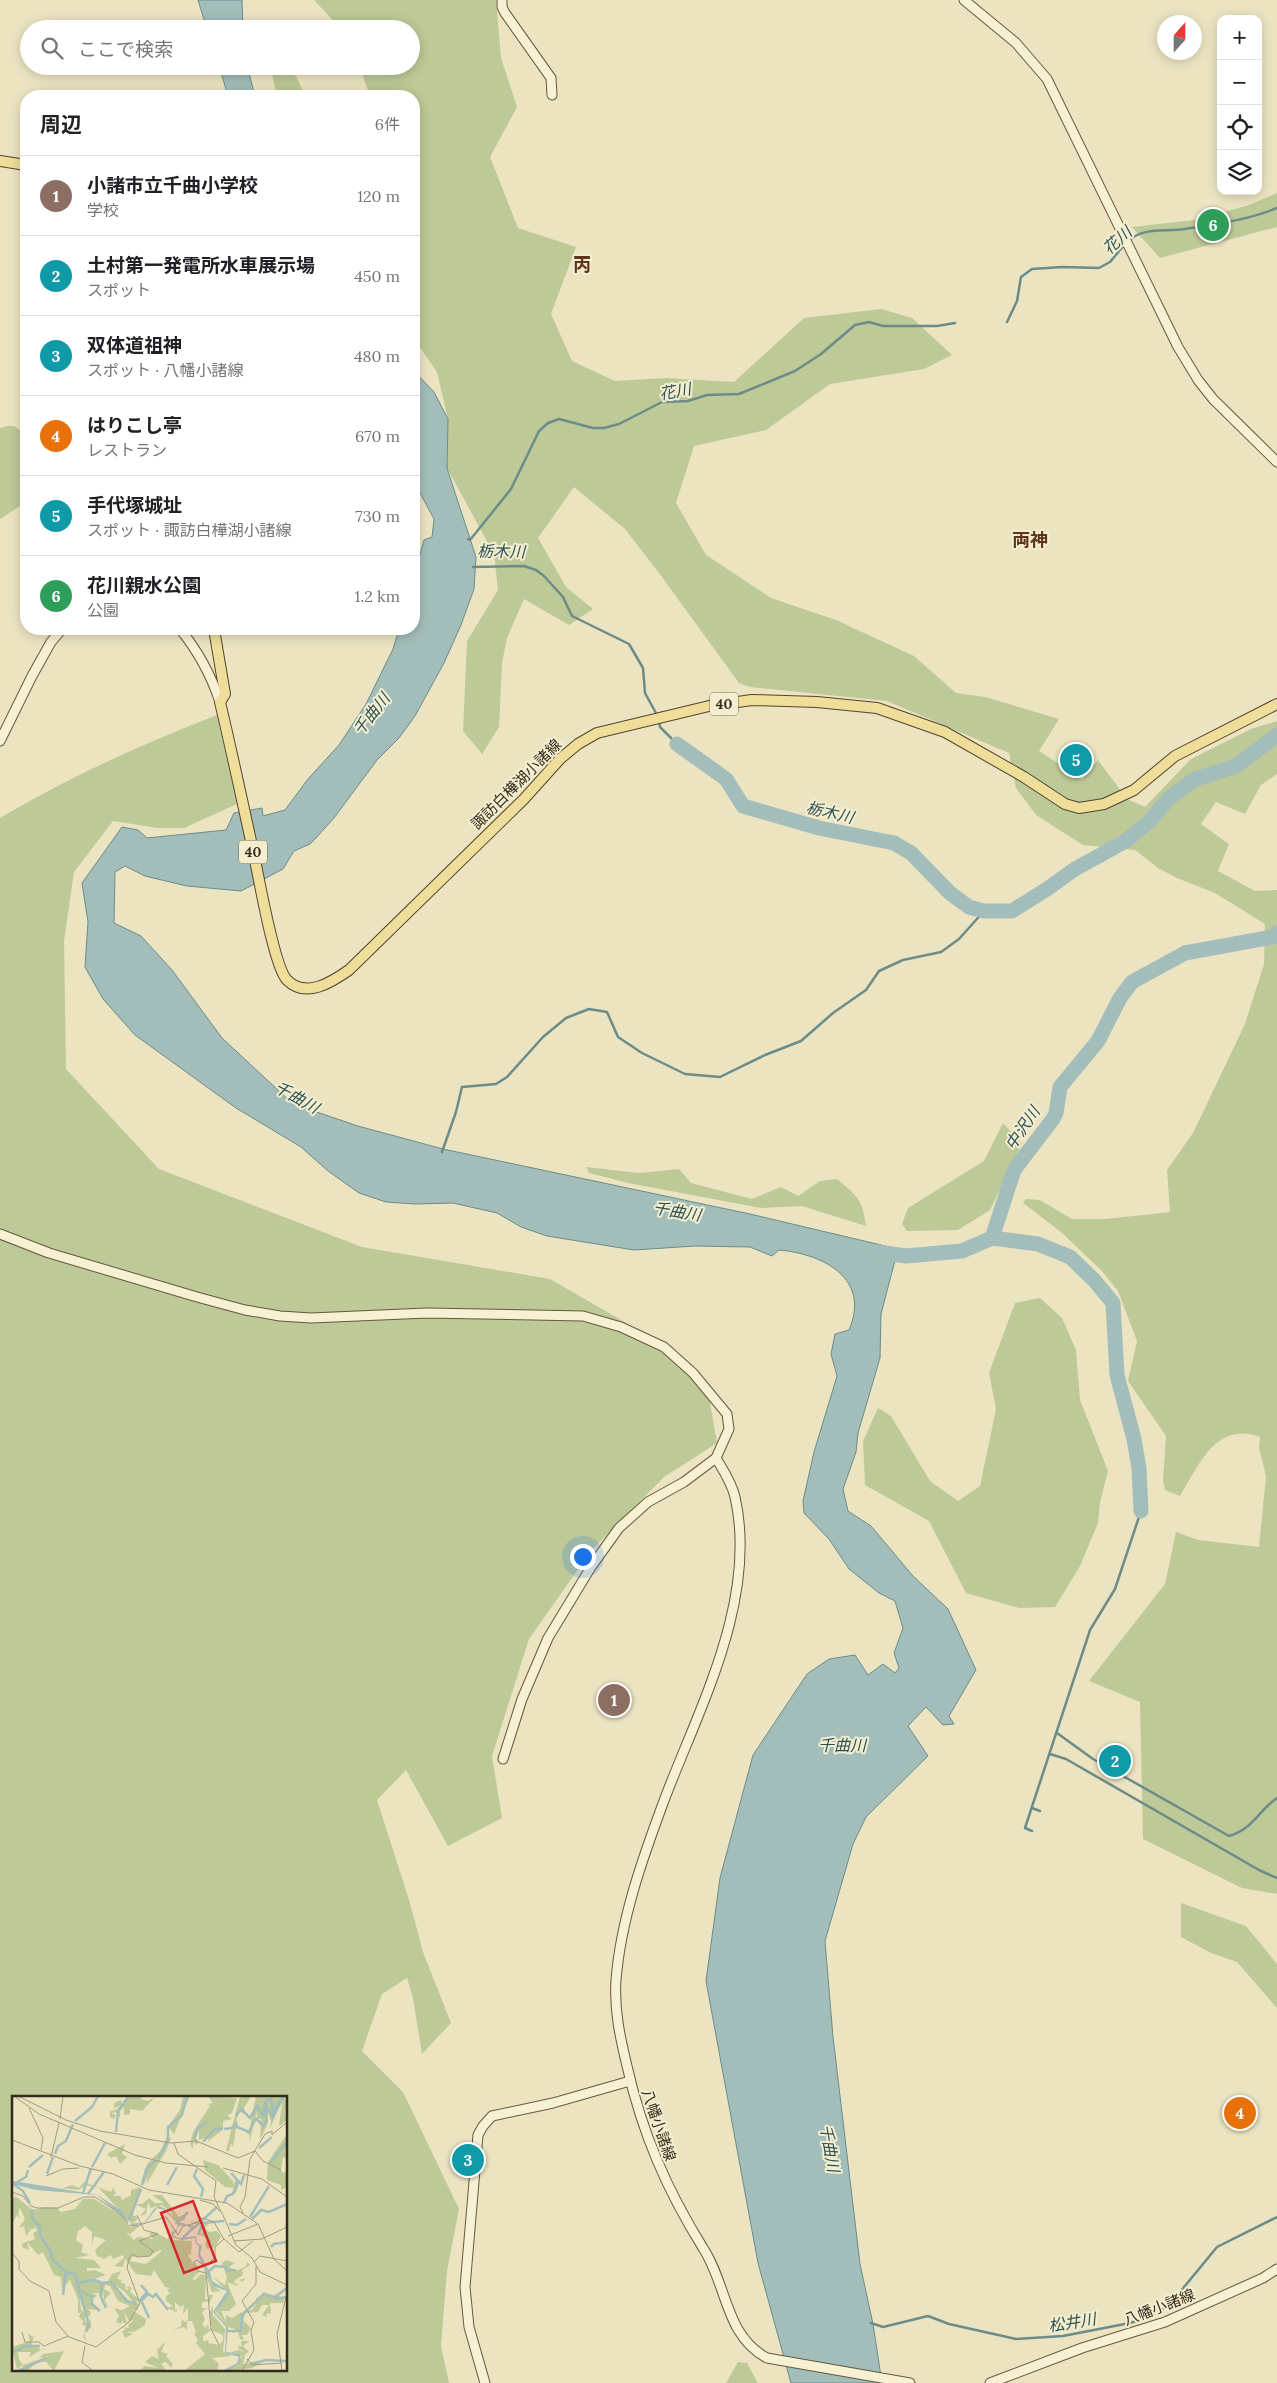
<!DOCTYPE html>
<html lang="ja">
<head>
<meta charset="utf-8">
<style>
	body { margin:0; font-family:Lora,"Noto Sans JP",serif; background:#f2f2f2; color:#202124 }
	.controls { position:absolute; right:15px; top:15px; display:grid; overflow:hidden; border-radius:10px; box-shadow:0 2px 12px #0003 }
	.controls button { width:45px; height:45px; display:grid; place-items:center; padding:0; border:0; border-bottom:1px solid #e0e0e0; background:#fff; color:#202124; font:25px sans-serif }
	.compass { position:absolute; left:1157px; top:15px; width:45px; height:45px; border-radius:50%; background:#fff; box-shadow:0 2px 12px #0003; rotate:21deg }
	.you { position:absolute; left:582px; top:1556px; width:18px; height:18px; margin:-12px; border:4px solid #fff; border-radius:50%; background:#1a73e8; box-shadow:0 0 0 8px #1a73e833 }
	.badge { display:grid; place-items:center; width:32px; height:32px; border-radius:50%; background:#b45309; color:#fff; font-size:16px; font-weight:700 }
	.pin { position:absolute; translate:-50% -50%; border:2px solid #fff; box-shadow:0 1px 5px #0006 }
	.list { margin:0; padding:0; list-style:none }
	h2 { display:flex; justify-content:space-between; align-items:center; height:65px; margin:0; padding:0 20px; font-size:21px }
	h2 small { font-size:16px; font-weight:400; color:#757577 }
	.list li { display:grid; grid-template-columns:32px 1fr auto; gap:15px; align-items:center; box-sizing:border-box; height:80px; padding:0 20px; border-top:1px solid #e0e0e0 }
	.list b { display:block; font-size:19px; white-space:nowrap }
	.list p { margin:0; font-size:16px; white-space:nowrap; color:#757577 }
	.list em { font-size:16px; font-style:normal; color:#757577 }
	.icon { flex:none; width:28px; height:28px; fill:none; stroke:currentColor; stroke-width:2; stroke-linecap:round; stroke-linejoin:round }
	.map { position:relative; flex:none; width:1277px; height:2383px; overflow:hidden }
	.search { position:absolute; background:#fff; box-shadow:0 2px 12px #0003; left:20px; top:20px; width:400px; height:55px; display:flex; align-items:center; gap:12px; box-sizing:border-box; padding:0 18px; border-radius:28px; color:#757577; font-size:19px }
	.panel { position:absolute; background:#fff; box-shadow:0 2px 12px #0003; left:20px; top:90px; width:400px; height:545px; border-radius:20px }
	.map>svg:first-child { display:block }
	.green { fill:#bdc996; fill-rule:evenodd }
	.water { fill:#a3beba; stroke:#6b8c88 }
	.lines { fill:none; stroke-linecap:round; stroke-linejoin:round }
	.stream { stroke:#6b8c88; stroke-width:2.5 }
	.river { stroke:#a3beba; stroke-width:15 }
	.secondary-casing { stroke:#66573d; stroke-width:11 }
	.primary-casing { stroke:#52432e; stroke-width:12 }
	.secondary { stroke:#f7f1d4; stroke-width:9 }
	.primary { stroke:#eede9a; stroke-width:10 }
	.labels { text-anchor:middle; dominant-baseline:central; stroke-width:4; stroke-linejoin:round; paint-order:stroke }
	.shield { fill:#f4eed0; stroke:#6e6653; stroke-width:1 }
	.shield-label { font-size:14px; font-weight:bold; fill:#352b1d }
	.street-label { font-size:15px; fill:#352b1d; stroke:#f4eed0 }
	.water-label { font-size:16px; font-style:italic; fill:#2d5154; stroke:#f4eed0 }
	.quarter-label { font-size:18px; font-weight:bold; fill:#5f341e; stroke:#f4eed0 }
	.inset-river { fill:none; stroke:#a3beba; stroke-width:2.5 }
	.inset-road { fill:none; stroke:#a39a7f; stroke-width:1 }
	.view { fill:#d62828; fill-opacity:0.15; stroke:#d62828; stroke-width:2.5 }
	.inset-edge { fill:none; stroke:#352b1d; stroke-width:2.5 }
</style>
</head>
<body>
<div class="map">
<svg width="1277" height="2383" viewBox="0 0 1277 2383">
	<rect width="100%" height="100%" fill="#ece4c1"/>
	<g class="green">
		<path d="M314,0H496L501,58L517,107L490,157L518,228L576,247L551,314L572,361L615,381L665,378L734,382L804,318L881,309L912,318L952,355L924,369L830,384L766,430L694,446L676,503L706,555L771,598L836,620L914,656L956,693L985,697L1059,719L1039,751L1082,779L1098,760L1127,799L1145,807L1191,759L1251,729L1277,721V774L1261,785L1245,814L1216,802L1201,824L1229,844L1218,871L1255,891L1277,890V1894L1242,1888L1143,1839L1140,1702L1089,1681L1165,1584L1176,1532L1198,1540L1259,1547L1266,1476L1259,1448L1260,1437C1216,1421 1199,1465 1180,1496L1165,1490L1163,1480L1166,1436L1128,1381L1137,1341L1118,1291L1101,1270L1061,1232L1023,1203L1026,1199L1040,1200L1072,1219H1106L1170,1212L1167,1170L1193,1133L1245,1024L1264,964L1265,924L1215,893L1177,878L1158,868L1135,850L1083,845L1036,815L1016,788L1009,753L887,701L750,687L739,683L659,573L625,529L574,487L538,538L566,587L593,609L569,625L524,599L507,638L502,663L499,727L482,754L463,731L467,641L498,590L494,554L447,468L448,419L437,372L414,339V96H370L359,66H411V29H341Z"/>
		<path d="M270,66C296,66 295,76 306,96H277Z"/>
		<path d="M1277,193V227L1160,258L1132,227L1195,220L1249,205Z"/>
		<path d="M7,426H14L26,435V502L0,519V428Z"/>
		<path d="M217,715L237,804L184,828H158L113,821L74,872L64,941L66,1069L159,1169L362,1247L550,1279L623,1321L706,1380L717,1443L664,1477L591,1551L529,1639L492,1756L502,1818L448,1846L406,1770L377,1800L410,1903L423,1952L451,2023L422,2054L413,1998L407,1978L382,1994L362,2051L403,2092L459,2209L447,2271L441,2346L449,2383H0V818C69,777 142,744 217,715ZM14,2097H286V2369H14Z"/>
		<path d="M1003,1123L1022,1144L990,1210L958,1230L907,1231L902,1224L908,1208L984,1161Z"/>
		<path d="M586,1167L639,1173L679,1169L691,1183L752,1199L781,1187L798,1196L820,1181L837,1179C858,1197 862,1198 866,1226L802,1206L761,1208L628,1183L589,1173Z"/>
		<path d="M1040,1298L1062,1318L1076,1350L1080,1400L1108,1471L1100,1502L1098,1523L1080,1566L1055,1607L1019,1608L966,1593L929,1521L865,1485L863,1441L878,1408L891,1416L930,1481L958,1501L980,1486L996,1409L989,1373L1015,1303Z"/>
		<path d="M1181,1903L1246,1926L1277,1964V2008L1237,1962L1211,1953L1181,1937Z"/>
		<path d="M738,2362L747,2363L758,2383H726Z"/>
	</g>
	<g class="water">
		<path d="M198,0H242L243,29H207Z"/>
		<path d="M219,66H247L255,96H228Z"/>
		<path d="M414,371L434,392L448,419L447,468L476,557L474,589L461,625L444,663L415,716L399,738L377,760L334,818L315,839L310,844L294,851L283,869L241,891L187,886L145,876L125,866L115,872L114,923L141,936L172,970L222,1038L293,1104L358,1126L443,1149L750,1214L898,1249L881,1314L880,1358L858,1433L856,1452L843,1489L848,1511L871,1526L913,1576L948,1609L976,1670L949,1716L954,1724L943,1725L926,1707L908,1726L928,1756L866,1817L853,1844L825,1941L833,2037L860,2264L873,2324L882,2383H791L758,2263L706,1981L720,1878L753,1755L807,1674L829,1659L855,1655L868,1675L883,1664L895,1673L899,1668L894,1653L903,1628L895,1601L879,1593L849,1569L829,1539L804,1513L803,1501L814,1452L837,1376L831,1354L835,1334L849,1330C871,1279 824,1254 779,1250L772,1256L750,1247L695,1246L634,1250L547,1236L521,1227L497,1213L453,1203L415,1204L386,1202L359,1193L328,1171L301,1147L236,1108L135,1035L103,999L85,967L88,922L82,883L122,827L138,830L147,838L226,830L234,813L262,808L263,816L285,810L308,779L339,745L366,704L393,649L399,629H414V576L424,540L432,537L434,519L419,491L414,473Z"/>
	</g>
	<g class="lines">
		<g class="stream">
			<path d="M1129,240C1145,227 1165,232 1185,229C1215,224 1249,220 1277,208"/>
			<path d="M1007,322L1017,301L1021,277L1032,269L1062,267L1099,268L1110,262L1125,244"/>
			<path d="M468,539L470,540L511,489L539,431L548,423L559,419L593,428H604L619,424L662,402L688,401L707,395L739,394L795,371L821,354L855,325L869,322L883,326H937L955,323"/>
			<path d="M473,567L524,566L536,570L544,576L563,597L572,616L629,644L643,668L645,693L657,715"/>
			<path d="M659,720L660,727L677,744"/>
			<path d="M442,1152L456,1112L462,1087L496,1084L507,1077L543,1037L566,1018L589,1009L607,1012L618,1037L642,1053L685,1074L720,1077L765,1055L801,1041L833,1013L866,990L879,971L903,960L941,952L959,939L984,911"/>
			<path d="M1057,1733L1093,1759L1229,1836C1253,1829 1258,1811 1277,1798"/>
			<path d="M1050,1754L1066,1759L1259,1870L1277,1878"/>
			<path d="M1032,1808L1040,1811"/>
			<path d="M1032,1831L1025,1828L1090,1630L1115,1589L1141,1511"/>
			<path d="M871,2323L883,2327L928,2316L949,2324L1016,2339L1063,2336L1130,2323L1149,2317L1173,2303L1180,2292L1217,2247L1277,2217"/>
		</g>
		<g class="river">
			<path d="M677,744L726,779L743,806L819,828L894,843L911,853L950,893L969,907L984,911H1012L1047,889L1075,869L1124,842L1149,822L1169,798L1195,779L1236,766L1277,735"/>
			<path d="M992,1238L1038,1244L1070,1257L1094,1280L1113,1303L1117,1375L1134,1439L1139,1468L1141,1511"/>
			<path d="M877,1252L906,1256L962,1251L992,1238L1014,1170L1053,1119L1056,1113L1060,1087L1098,1041L1120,998L1132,982L1185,953L1273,937L1277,933"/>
		</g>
		<defs>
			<g id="secondary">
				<path d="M502,0V7L505,13L551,78L552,95"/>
				<path d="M964,0L1016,43L1047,79L1178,347L1198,380L1213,399L1277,462"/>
				<path d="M180,629C198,651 211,675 220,702"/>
				<path d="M0,741L32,676L51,642L62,629"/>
				<path d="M0,1234L49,1253L197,1297L245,1310L280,1316L311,1318L427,1313L583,1316L621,1327L664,1347L693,1373L727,1414L729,1429L716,1458L684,1482L648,1502L619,1528L591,1567L548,1638L522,1699L503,1759"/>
				<path d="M716,1458C723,1470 732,1483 735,1497C758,1599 700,1706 665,1798C643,1857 621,1918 616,1980C614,2010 620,2037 627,2066C642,2133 667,2190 703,2248C727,2284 725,2336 767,2358L910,2383"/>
				<path d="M485,2383L469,2327L465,2287L478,2135L483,2126L492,2116L553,2103L630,2081"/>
				<path d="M990,2383L1082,2348L1165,2322L1263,2278L1277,2269"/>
			</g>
			<g id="primary">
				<path d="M0,161L26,165"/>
				<path d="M214,629L225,694L220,702C232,753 243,804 254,855C259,878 274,967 287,980C306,999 332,982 349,970L524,799L560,759L578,744L597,733L709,706L752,700L817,702L877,708L945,732L1024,777L1065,804L1079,808L1104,804L1134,790L1175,756L1277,704"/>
			</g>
		</defs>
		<use href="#secondary" class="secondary-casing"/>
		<use href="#primary" class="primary-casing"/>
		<use href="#secondary" class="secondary"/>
		<use href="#primary" class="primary"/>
	</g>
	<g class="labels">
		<g class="shield">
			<rect x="710" y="692.5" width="28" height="23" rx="4"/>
			<rect x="239" y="840.5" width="28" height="23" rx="4"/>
		</g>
		<g class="shield-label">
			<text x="724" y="704">40</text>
			<text x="253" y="852">40</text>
		</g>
		<g class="street-label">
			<text transform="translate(516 784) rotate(-45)">諏訪白樺湖小諸線</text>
			<text transform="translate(659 2125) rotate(71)">八幡小諸線</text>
			<text transform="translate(1159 2307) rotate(-21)">八幡小諸線</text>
		</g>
		<g class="water-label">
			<text transform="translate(1117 240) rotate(-42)">花川</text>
			<text transform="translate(675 391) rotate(-10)">花川</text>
			<text transform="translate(501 551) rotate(1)">栃木川</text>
			<text transform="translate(371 714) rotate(-52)">千曲川</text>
			<text transform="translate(830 812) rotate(13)">栃木川</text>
			<text transform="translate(297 1097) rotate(29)">千曲川</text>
			<text transform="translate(1022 1128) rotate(-56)">中沢川</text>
			<text transform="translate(677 1211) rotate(9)">千曲川</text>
			<text x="842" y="1745">千曲川</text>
			<text transform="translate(830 2148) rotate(80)">千曲川</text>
			<text transform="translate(1072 2322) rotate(-9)">松井川</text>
		</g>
		<g class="quarter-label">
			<text x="582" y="264">丙</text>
			<text x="1030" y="539">両神</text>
		</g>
	</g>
	<g transform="translate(12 2096)">
		<rect width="275" height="275" fill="#ece4c1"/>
		<path d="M115,0H130L129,3L136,5L143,1L130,15L118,13V18L112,19V11L108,15V22L105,16L99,17L104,19L102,23L98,21V15L104,14L108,10L102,12V7L109,4L110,8ZM171,0H178L162,38L157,32L154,33L168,14ZM196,0L225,2L220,17L215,19L220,23L211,25V33L196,46L197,41L187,44V35L184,42L187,47L183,49L182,40L181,53L178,48L181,36L198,10L196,8L201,7ZM228,0H239L232,12L234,18L228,16L222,29L225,27L221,51L219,47L217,55H214ZM244,0H275V23L268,30L267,28L271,1L258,33L259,25L255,14L256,27L248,44L249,28L245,25L251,24L245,22V15L237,48L238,40L234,36L237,35ZM275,38V62L271,61L269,73L271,77L275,75V91L269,94V89L255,84L256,66ZM155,40L159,42L154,55L134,89L136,80L132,88L130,85L135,68L149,54ZM113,48L110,58L115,61L108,68L104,60L99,62L95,58ZM191,64L206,69L221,85L222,90L223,84L227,87L224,97H220L222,92L213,91L193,74ZM72,86L99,96L101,92L104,97L101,100H108L110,104L119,99V94L129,91L123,108H130L137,102L143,107H152L140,99H150L167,121L175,117L172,125L198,126L193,132L197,136L205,135L209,141L203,151L195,153L193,149L195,142L186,138L190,137V128L168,124V132L156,116L161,120L160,117L150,109L139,112L136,107L134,118L128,120L134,113L122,108L121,119L127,122L120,128L87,92L74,89L66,94L50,92L60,89L67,92ZM3,100L21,114L32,111L46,112L48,116L63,113L71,103H82L106,117L119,131L129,129L118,138L114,136L122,144L126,141L141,143L137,137L142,136L156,143L161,133V144L180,145L179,158L176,159L187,176L180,183L183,184L189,178L193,180L191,170L201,190L209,195L200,196L194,179L193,203L197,204V199H201L197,208L195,205L190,207V212H195L190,216L193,224L190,228L194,232L196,228L197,234L200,232L197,218L201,210V219L213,233L211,256L220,260L200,262L207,268L205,275H172L193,258L184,247L186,244L182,238L184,236L180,225H175V234L172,231L161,234L169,230L170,223L173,226L176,223V212L171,218L172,209L168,211L163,206V214L166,213L164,216L155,212L161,210L154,205V200L160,196L157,197L155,193L159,192L153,191L142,174L139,180L124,178L113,163L111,171L102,170L112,162L111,159L101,163L99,159L92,163L85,160L83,154L94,144L82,140L80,150V136L73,130L66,135L64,144L71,149L69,156L77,159L63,162L82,164L89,172H75V175L83,174L94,179L73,186L87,184L91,187H100L117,206L127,208L126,213L121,215L134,223L133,229L122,236L115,235L121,238L113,242L110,235L114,233L110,231L117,232L116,229L122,224L117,225L112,216L115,227H111V223L109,228L104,226L107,220L102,212L110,214L118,210L106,205L98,190L93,189L92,193L99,197L93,203L97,212L92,204L91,192L90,204L86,197H81L85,200L80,203L81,210L85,212L86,214L77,213L79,218L76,221L68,202L69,214L73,217V225L77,227V222L79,226V232L75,234L77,229L72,237L75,247L71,240L74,230L69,228L72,226L67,221L69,216L66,217V203L58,184L50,193L49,181L42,179L31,156L26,159L15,146L17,154L10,151L11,147L23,143L21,137L25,135L24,132L19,133L14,140L12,130L7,132L13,123L8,112L6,118L9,123L5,119L0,128V104ZM148,154L150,155L134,168L118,165L120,161L137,160ZM199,234L211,239V245L207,249L196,247L197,244L191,245V240ZM214,164L223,167L217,171L224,175L234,170L235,166L238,169L230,174L231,179L223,184L222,187L227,189L230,186L227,184L234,182L226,190L215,186L224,208L217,215H209L214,226V219L220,222L230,216L232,219L231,215L240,214L246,204L243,203L252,198L273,201L271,207H258L259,217L254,218L255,221L250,219L257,209H250L246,216L234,217L231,224L239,232L235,239H230L232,244L228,243L226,236L220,237L223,233L216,231L203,214L218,198L200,180L213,189L215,181L210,167ZM109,175L105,183L111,184L108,186L113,188L114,194H118L115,192L116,190L120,192L118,196L128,204L122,207L112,195L96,185L100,178ZM16,238L22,241L19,249H25L28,254L34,251L17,261L19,256H6L7,264L11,269L38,260L27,262L31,258L52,255L42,275L34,266H24L16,275H7L11,271V269L5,273L0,251L18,245ZM154,245L149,256L156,258L154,260L161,268L159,272L154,266L149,267L154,275H128L132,270L146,272L133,266L140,260L147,263L145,254ZM229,245H238L231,250L237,256L233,258L231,268L251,266L240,272L219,275L230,262L228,258L220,257L219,252L220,256L227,254L234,257L226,252L227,249L230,251Z" fill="#bdc996" fill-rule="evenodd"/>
		<path d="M2,85L86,99L111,116L118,128L133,126L142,113L147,110L152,112L166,127L165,135L161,139L167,142L184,140L185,147L190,150L188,158L198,176L200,185L217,195L218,198L203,216L216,231L214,256L228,258L229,265L218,275H210L225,267L227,261L213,257L214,231L201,216L215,195L201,190L186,160L187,150L184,148L183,142L170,144L160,141V137L165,133V126L152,114L145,112L134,126L121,130L85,99L24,94L0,88Z" fill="#a3beba"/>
		<path class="inset-river" d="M224,19L229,13L238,22L245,10L251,20L254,4L259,3L261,16L271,0M244,22L251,30L254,26L255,11L261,21L272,0M63,25L80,11L86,0M212,33L220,32L224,27L225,31L237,36L244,22M104,36L106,15L117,0M182,44L185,33L195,26M191,46L203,33H211M247,52L260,41M43,58L46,50L54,45L61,28M146,63L156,44V31L170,19L175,0M258,67L275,46M17,71L31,59M80,71L93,47M185,73L182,80L191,93L189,101M219,77L229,88L232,79M35,78L41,61M5,86L14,81L16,74M0,87L11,95L18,107M130,89L134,74L143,65M155,89L165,71M71,97L79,72M76,98L92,76M212,107L215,100L221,98L226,86M20,113V122L28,131V139L40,158L39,162L54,176L51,199M238,121L257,90M240,123L249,114L257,116L275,108M117,124L129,93M217,128L225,129L234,123M173,129L165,127L176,116M176,130L183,131L205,111M186,139L191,127L212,125M171,142L182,131M259,151L262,148L275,146M197,175L203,170L213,171L216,175L224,174M54,176L63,178L65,187L83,184L90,187M65,187L77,229L74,236M67,194L80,201V208L88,215M263,201L275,192M128,204L135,196L129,189M128,206L136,198L141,201L144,198L156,214M130,206L137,222M94,212L89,201L90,187L99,186L115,205L125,208M215,235H229L230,219L252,198L268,203L274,201L275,206M0,257L13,250H28M238,268L254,264L275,265M6,275L34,262"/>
		<path class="inset-road" d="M2,0L27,18L123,59L154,67L196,71M6,0L54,24L88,35L159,47L184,45L226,62L243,55M17,12L31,42L29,54M48,23L51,0M0,44L68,70L101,78L137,94L215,107L246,128L262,163L275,175M162,47L166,58L204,85L202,101L209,116M243,55L251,65L269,74M39,61L47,27M211,72L250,83L275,101M34,80L51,73L67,72M0,96L11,100L19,110L25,112H46L72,101H83L106,116L116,127M188,104L201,108L210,117L224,149L240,162L248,176L275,189M231,117L228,111L233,101L238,63L253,38L260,35V39L275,26M118,129L124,130L154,121L166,139L171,130L184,127L190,122L202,126L211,142L227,156L241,145M216,140L246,128M222,145L250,143L275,131M0,157L7,165V173L18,185L37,195L44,226L57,241L84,251L117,226L128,207L115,172L117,162L121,158L125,161L138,160L141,155L127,145L146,138L132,134L125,119M242,166L248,160L275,165M10,236L13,246H27L32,250L56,240M207,249L199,233L194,177L186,175L182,166L185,164L191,169L196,168L203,161V151L212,143M73,250L70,266L81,275M235,263L240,269L270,267M230,275L242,254L239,235L242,226L230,205L244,188V170M270,275L265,238L275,197"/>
		<path class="view" d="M181,105L204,165L172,177L149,117Z"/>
		<rect width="275" height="275" class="inset-edge"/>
	</g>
</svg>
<div class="controls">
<button>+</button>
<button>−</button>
<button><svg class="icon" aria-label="locate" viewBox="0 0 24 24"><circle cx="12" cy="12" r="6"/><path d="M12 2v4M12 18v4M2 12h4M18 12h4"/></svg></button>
<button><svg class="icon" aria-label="layers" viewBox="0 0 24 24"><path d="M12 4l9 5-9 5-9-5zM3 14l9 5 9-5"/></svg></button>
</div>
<svg class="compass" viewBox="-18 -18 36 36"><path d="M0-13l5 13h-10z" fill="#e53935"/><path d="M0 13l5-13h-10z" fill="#757577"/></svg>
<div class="you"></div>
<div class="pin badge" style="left:614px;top:1700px;background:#8d6e63">1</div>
<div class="pin badge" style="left:1115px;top:1761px;background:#0f9aa8">2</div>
<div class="pin badge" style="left:468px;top:2160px;background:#0f9aa8">3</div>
<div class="pin badge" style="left:1240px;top:2113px;background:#e8710a">4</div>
<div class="pin badge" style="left:1076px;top:760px;background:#0f9aa8">5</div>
<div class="pin badge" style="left:1213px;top:225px;background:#2e9e5b">6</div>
<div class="search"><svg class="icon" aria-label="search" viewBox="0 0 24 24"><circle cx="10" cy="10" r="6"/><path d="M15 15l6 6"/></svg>ここで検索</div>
<section class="panel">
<h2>周辺<small>6件</small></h2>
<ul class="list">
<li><span class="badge" style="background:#8d6e63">1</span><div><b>小諸市立千曲小学校</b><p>学校</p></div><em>120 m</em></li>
<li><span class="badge" style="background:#0f9aa8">2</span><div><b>土村第一発電所水車展示場</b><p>スポット</p></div><em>450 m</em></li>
<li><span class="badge" style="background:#0f9aa8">3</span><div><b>双体道祖神</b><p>スポット · 八幡小諸線</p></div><em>480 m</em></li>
<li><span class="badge" style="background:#e8710a">4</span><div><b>はりこし亭</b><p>レストラン</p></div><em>670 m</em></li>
<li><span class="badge" style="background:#0f9aa8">5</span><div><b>手代塚城址</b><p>スポット · 諏訪白樺湖小諸線</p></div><em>730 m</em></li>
<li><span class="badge" style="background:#2e9e5b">6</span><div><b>花川親水公園</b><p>公園</p></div><em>1.2 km</em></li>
</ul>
</section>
</div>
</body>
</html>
